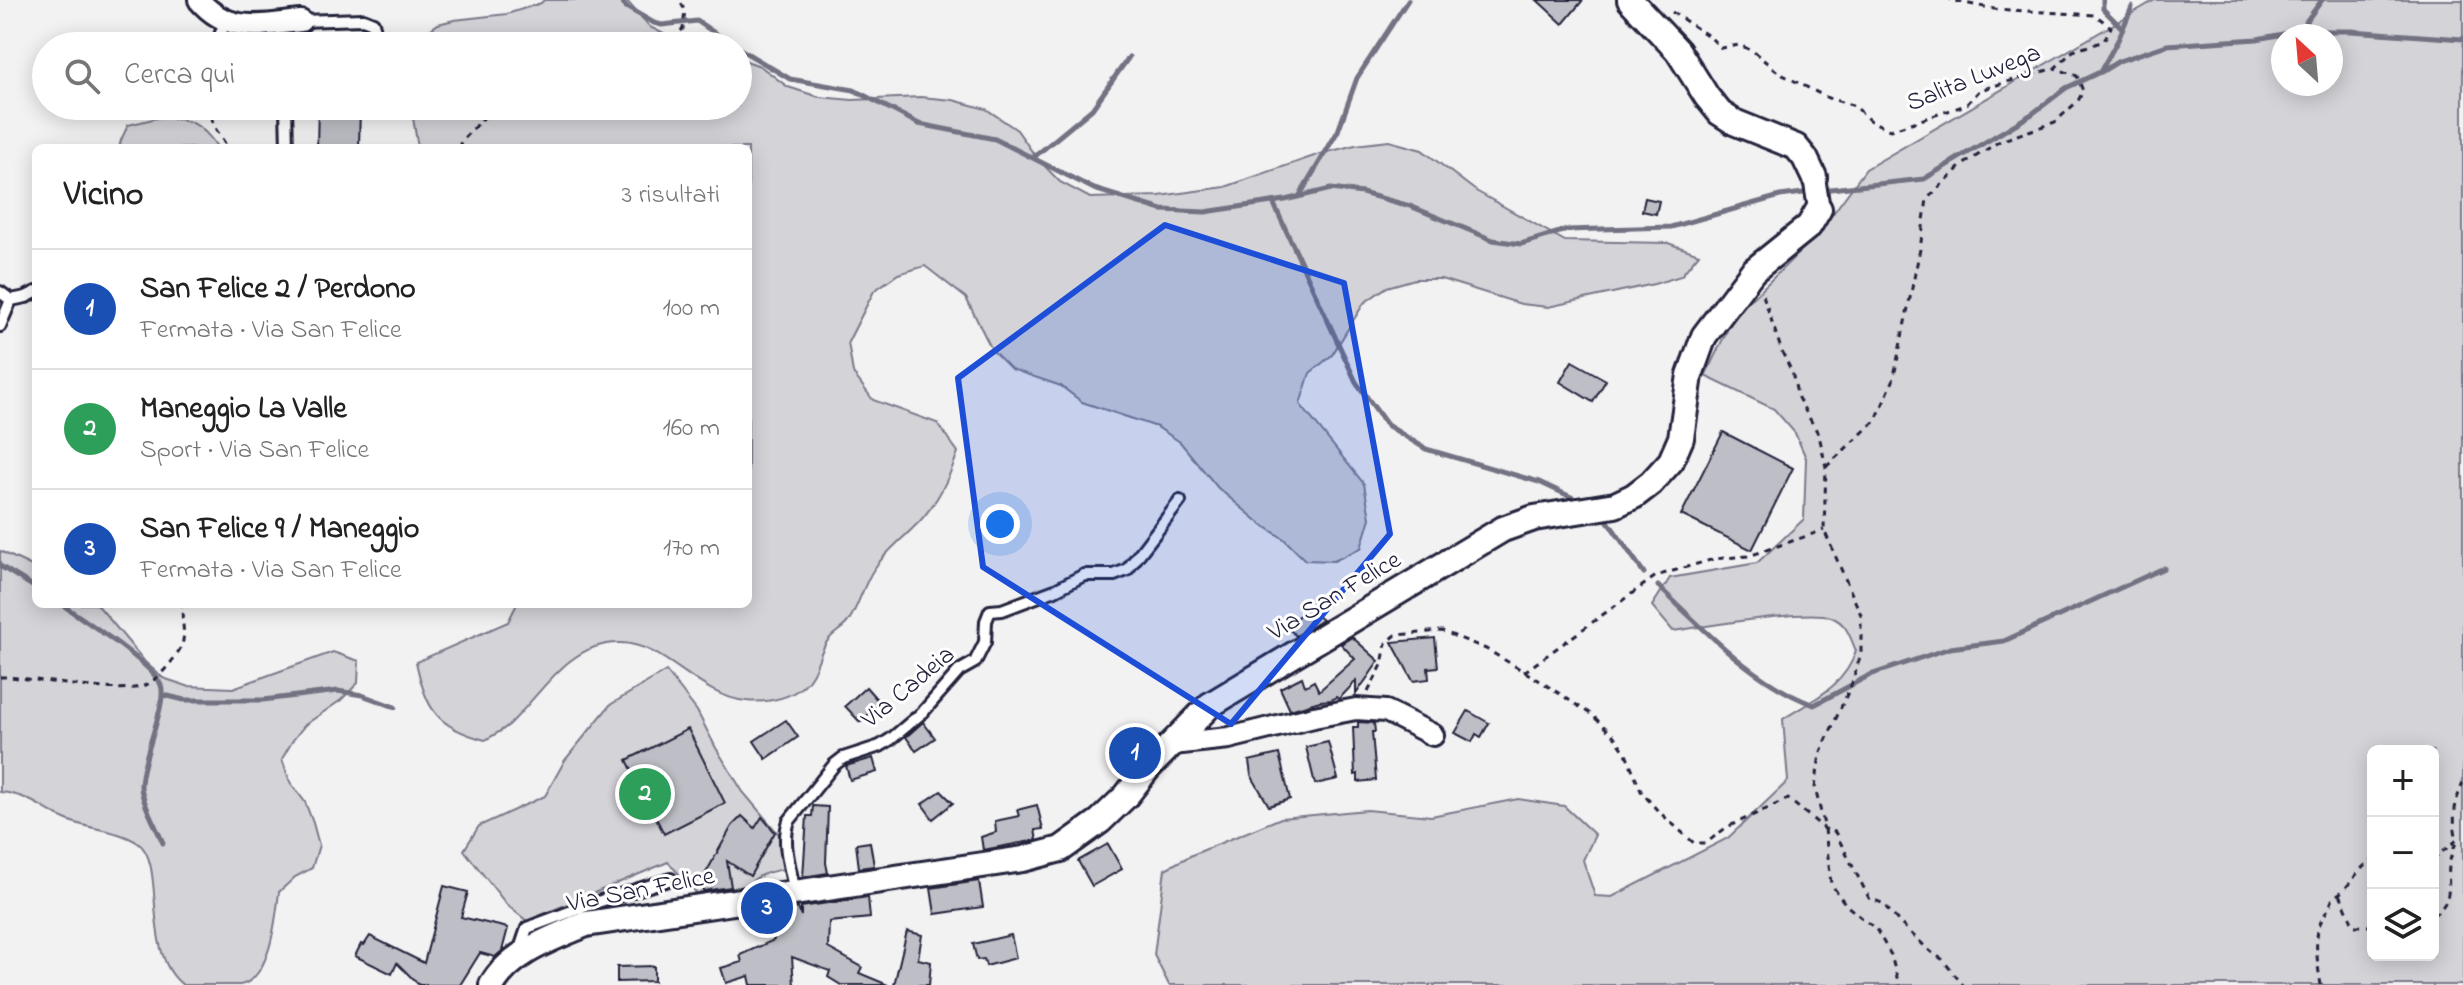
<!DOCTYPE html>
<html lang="it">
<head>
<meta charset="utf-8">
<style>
	body { margin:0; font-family:"Indie Flower",sans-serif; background:#f2f2f2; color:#222 }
	.controls { position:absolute; right:24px; bottom:24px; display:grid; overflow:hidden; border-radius:12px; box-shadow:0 4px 20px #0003 }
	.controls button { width:72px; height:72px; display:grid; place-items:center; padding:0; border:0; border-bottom:2px solid #e0e0e0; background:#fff; color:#222; font:40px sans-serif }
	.compass { position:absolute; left:2271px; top:24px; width:72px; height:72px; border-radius:50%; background:#fff; box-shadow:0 4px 20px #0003; rotate:334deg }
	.you { position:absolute; left:1000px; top:524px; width:28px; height:28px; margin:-20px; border:6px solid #fff; border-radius:50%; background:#1a73e8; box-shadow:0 0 0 12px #1a73e833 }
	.badge { display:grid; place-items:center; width:52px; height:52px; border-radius:50%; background:#d1495b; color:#fff; font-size:26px; font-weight:700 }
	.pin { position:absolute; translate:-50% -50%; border:4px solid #fff; box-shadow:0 2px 8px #0006 }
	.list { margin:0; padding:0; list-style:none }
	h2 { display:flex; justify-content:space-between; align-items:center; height:104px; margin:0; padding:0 32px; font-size:34px }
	h2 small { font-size:26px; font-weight:400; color:#767676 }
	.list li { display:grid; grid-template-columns:52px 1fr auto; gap:24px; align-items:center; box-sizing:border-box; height:120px; padding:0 32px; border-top:2px solid #e0e0e0 }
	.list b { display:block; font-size:30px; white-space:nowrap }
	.list p { margin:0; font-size:26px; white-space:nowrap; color:#767676 }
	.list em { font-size:26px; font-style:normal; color:#767676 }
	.icon { flex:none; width:44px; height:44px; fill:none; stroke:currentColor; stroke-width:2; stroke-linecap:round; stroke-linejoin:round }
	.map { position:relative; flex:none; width:2463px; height:985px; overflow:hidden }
	.search { position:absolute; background:#fff; box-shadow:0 4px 20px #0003; left:32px; top:32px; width:720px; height:88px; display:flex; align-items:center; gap:20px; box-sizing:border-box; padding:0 28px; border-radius:44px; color:#767676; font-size:30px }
	.panel { position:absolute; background:#fff; box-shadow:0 4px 20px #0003; left:32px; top:144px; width:720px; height:464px; border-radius:12px }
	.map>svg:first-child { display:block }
	.green { fill:#d3d3d8; stroke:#7a7a8a; stroke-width:2; fill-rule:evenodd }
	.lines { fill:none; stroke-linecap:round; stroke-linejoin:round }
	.stream { stroke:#727282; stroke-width:5 }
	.building { fill:#bebec6; stroke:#22223b; stroke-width:2 }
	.service-casing { stroke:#22223b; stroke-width:16 }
	.minor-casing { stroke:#22223b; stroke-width:26 }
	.tertiary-casing { stroke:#22223b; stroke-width:30 }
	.path { stroke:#22223b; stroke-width:3; stroke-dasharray:6 6; stroke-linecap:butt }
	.service { stroke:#fff; stroke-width:10 }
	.minor { stroke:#fff; stroke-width:20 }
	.tertiary { stroke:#fff; stroke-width:24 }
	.marked { fill:#1d4ed8; fill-opacity:0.2; stroke:#1d4ed8; stroke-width:6; stroke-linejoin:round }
	.labels { text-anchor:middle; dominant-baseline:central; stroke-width:6; stroke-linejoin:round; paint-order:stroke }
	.street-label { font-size:26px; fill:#22223b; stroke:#fff }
</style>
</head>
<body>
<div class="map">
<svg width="2463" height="985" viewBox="0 0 2463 985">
	<rect width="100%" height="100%" fill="#f2f2f3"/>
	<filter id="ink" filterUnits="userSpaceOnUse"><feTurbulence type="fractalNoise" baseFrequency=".0125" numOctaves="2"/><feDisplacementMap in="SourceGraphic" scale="16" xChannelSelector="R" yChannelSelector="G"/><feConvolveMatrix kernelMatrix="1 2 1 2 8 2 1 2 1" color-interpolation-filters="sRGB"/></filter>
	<g filter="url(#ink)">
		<g class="green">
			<path d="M544,0H626L650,27L687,46H421L424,34L438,24L454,20L507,14L541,3Z"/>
			<path d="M2155,0H2463V985H1169L1154,955L1165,869L1192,855L1281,818L1367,810L1431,816L1518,799L1564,806L1595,835L1583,860L1595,896L1612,897L1728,838L1788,781L1783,719C1813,700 1845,686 1856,651C1850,637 1847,623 1831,617C1809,608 1703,627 1673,631L1652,606L1670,578L1757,563L1804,519L1806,458L1795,433L1774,409L1705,376L1734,316L1817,235L1866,169ZM2283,36H2331V84H2283ZM2373,751H2433V955H2373Z"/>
			<path d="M738,58L760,66L788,87L819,97L852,100L921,97L953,100L986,109L1017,130L1036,157L1060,182L1090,198L1159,196L1225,187L1320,154L1355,145L1389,141L1422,150L1476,191L1565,241L1668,243L1699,254L1681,276L1654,284L1548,307L1521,304L1441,279H1415L1387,287L1364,303L1332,355L1310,373L1300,404L1364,484L1370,518L1361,548L1334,561L1305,560L1284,539L1261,524L1218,488L1180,442L1157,427L1082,402L1061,386L1011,369L992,350L966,298L925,266L898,274L874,291L848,342L853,373L873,400L937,423L958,452C949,479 934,509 912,529C899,542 885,553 874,569C864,583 856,613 847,623C842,629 834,633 829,639C817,652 819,676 798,690C784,700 762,703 746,701C697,696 665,643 620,643C569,642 542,693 511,723C504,730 494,735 485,740C436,726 427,711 416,662L508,622L517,604H748V148H418L411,106H738Z"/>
			<path d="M161,117C191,119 201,123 218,148H119L121,140L128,125Z"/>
			<path d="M0,551L36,568V604H97L145,662L163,678L187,686L233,688L333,652L359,661L358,683L341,700L305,725L293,740L282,759L290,782L305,802L313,823L319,845L312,868L295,877L279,892C276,916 271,979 240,985C222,985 201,985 183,985C140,953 167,863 138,843C117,829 90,830 67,820C41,809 31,795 0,792Z"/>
			<path d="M666,671L697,711L716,748L743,792L782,838L789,868C767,872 755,874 742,893L702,899L668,862L527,921L507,905L464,850L479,826L545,796L565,760L610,705Z"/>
		</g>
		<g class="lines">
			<g class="stream">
				<path d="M621,0L626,7L654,23L662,25L697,21L734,46"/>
				<path d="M2103,0V9L2123,29"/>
				<path d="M2299,31L2322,0"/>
				<path d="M738,48L790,79L854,90L919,124L995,139L1094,189L1162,210L1205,212L1285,200L1331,189L1362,193L1410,206L1493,240L1521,244L1566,230L1671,227L1780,196L1811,192"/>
				<path d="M2101,72L2119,61L2167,45L2257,39L2299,31H2351L2463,39"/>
				<path d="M1034,157L1092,109L1129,57"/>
				<path d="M1821,190L1924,179L2032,114L2066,88L2100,72L2118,40L2132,7"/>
				<path d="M1300,195L1338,131L1357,78L1408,0"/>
				<path d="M1273,202L1356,382L1387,425L1426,449L1539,482L1582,502"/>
				<path d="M1600,515L1607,520L1644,573"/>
				<path d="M0,566L36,588"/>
				<path d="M1658,586C1705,630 1752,682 1814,705L1870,675L1950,648L2004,641L2164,568"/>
				<path d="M61,604C81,618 153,664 161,685C168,704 141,758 141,786C141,801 157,828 163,843"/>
				<path d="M164,695L184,700H263L338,691L362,695L395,707"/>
			</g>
		</g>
		<g class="building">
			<path d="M1537,0H1583L1563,24Z"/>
			<path d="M318,106H360L359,148H317Z"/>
			<path d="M1645,198L1659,201L1656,214L1642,211Z"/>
			<path d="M1572,361L1606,380L1593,402L1560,382Z"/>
			<path d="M1723,432L1793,468L1752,550L1681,515Z"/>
			<path d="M1308,608L1322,620L1296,636L1290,630L1294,626L1291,622Z"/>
			<path d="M1352,637L1379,661L1356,694V681L1339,699L1336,697L1331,700L1320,701L1290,710L1280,688L1302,677L1305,686L1314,681L1319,691L1355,659L1341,644Z"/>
			<path d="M1435,638L1438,667L1428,668L1429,679L1413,681L1392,642Z"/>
			<path d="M866,687L880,703L860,722L845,706Z"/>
			<path d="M1468,711L1489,723L1481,737L1476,734L1472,742L1455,733Z"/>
			<path d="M786,720L798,737L766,759L754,741Z"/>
			<path d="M923,722L935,738L916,751L906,737Z"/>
			<path d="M1358,722L1374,723L1375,732H1372L1376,780L1358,782V774L1355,775L1353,727H1358Z"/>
			<path d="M688,729L725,803L664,834L627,760Z"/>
			<path d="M1328,742L1338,779L1315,784L1306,747Z"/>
			<path d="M1279,754L1290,799L1269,806L1251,775L1249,761Z"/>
			<path d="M873,758L877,772L850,780L846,766Z"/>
			<path d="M941,791L953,803L933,819L922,804Z"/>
			<path d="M1037,805L1043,829L1035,830L1037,840L983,850L981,837L996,832L995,821L1019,816L1017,810Z"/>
			<path d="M813,806L828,807L826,863L828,873L803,877L807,816H812Z"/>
			<path d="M742,816L755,828L762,817L775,832L750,876L727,861L731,887L703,891L702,880L732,826Z"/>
			<path d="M870,842L874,866L859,868L856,844Z"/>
			<path d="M1108,844L1122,869L1092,886L1078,861Z"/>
			<path d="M979,881L983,907L935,914L931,888Z"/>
			<path d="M444,886L468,892L461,917L508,928L502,951L495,957L480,953L460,985H419L397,963L392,974L355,956L361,944L364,945L370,936L424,963Z"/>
			<path d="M868,897L870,918L829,922L828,948L862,967L859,973L888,985H841L828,977L830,971L792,957L794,985H751L749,976L726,983L721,968L742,962L740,955L774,940L770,914L778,911L798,908L801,916V907Z"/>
			<path d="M907,931L922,935L918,959L931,962L929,985H894Z"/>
			<path d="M1011,935L1016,958L986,966L984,959L977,960L973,944Z"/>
			<path d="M654,966V981L617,982V967Z"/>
		</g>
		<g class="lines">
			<defs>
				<g id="service">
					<path d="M301,21L363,19L373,23L375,31C374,45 361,45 350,46"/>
					<path d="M216,46L225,22"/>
					<path d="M286,106L287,148"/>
					<path d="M0,292L11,300L0,326"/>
					<path d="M11,300L26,297L36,292"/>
					<path d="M795,893C791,870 781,843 789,821L834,765L843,758L880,746L891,739L923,712L959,671L975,662L985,642L986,621L990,611L1002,610L1055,590L1084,575H1114L1127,570L1180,501"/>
					<path d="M519,952L527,928L591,904L671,879"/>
				</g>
				<g id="minor">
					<path d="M199,0C228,34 260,25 301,21"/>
					<path d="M1814,177L1819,209"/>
					<path d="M1172,744L1229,738L1314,717L1356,709L1386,711L1433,735"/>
				</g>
				<g id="tertiary">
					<path d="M1630,0L1678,51L1707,97L1720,113L1734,122L1796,147L1805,158L1814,177"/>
					<path d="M492,985C511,952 553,938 586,924L1023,859L1061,849L1100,821L1126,796L1148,768L1210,705L1503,529L1534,518L1615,505L1634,496L1651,483L1671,461L1681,438L1690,375L1704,336L1753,271L1809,226L1819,209"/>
				</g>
			</defs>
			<use href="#service" class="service-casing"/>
			<use href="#minor" class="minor-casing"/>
			<use href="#tertiary" class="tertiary-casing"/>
			<g class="path">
				<path d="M1672,12L1710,37L1721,48L1740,45L1754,52L1779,73L1828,98L1855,106L1869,120L1890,130L1966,105L1980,90L2055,68L2073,51L2104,41L2111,27L2095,15L1994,9L1950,0"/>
				<path d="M662,46L683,29L685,10L679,0"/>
				<path d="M207,106L215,128L228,148"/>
				<path d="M459,148L461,141L495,106"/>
				<path d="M1763,295L1782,352L1792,372L1798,398L1819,435L1826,467L1824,530L1861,615V654L1852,683L1820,754L1815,788L1825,829L1831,884L1846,905L1876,929L1891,955L1899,985"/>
				<path d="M1826,467L1876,420L1893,381L1920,249L1927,199L1961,166L2000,141L2055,122L2078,101L2083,91L2077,76L2055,68"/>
				<path d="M1524,672L1656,576L1714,559L1749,556L1824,530"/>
				<path d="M0,677C32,676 124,698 148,684C161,676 174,660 181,647C187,635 180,617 183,604"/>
				<path d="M1368,692L1382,665L1386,643L1396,635L1442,631L1486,649L1537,679L1592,715L1614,736L1626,753L1641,791L1657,810L1694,843H1706L1727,827L1788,799L1825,829L1835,832L1869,898L1882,903L1901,924L1931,952L1942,959L1963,985"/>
				<path d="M2433,859L2457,840C2452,819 2454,803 2463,783"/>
				<path d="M2340,894L2354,926H2373"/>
				<path d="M2433,915C2454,901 2447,887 2449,866C2450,857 2454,848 2457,840"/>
				<path d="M2321,985C2318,967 2314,944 2319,926C2323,916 2330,908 2333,897C2350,890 2356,868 2373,860"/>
			</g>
			<use href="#service" class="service"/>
			<use href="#minor" class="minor"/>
			<use href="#tertiary" class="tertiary"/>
		</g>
	</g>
	<path class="marked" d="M1165,225L1344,283L1390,534L1231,724L983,567L958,378Z"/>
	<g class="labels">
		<g class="street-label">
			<text transform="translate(1974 79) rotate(-22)">Salita Luvega</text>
			<text transform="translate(1335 597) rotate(-31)">Via San Felice</text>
			<text transform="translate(909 688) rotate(-40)">Via Cadeia</text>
			<text transform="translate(641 891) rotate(-11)">Via San Felice</text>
		</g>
	</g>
</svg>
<div class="controls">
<button>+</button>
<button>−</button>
<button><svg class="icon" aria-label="layers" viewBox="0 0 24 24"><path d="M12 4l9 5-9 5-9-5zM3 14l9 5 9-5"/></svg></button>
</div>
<svg class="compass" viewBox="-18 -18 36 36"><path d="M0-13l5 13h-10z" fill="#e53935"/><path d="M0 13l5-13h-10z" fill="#767676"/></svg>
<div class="you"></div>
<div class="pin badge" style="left:1135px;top:753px;background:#1a4fb4">1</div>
<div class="pin badge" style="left:645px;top:794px;background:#2e9e5b">2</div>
<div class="pin badge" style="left:767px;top:908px;background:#1a4fb4">3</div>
<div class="search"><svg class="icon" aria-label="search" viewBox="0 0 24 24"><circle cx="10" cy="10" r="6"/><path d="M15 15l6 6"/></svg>Cerca qui</div>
<section class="panel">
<h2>Vicino<small>3 risultati</small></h2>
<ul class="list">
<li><span class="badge" style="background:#1a4fb4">1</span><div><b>San Felice 2 / Perdono</b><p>Fermata · Via San Felice</p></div><em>100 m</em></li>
<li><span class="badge" style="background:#2e9e5b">2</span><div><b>Maneggio La Valle</b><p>Sport · Via San Felice</p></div><em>160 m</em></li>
<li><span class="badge" style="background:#1a4fb4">3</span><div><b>San Felice 9 / Maneggio</b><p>Fermata · Via San Felice</p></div><em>170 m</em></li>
</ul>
</section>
</div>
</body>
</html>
